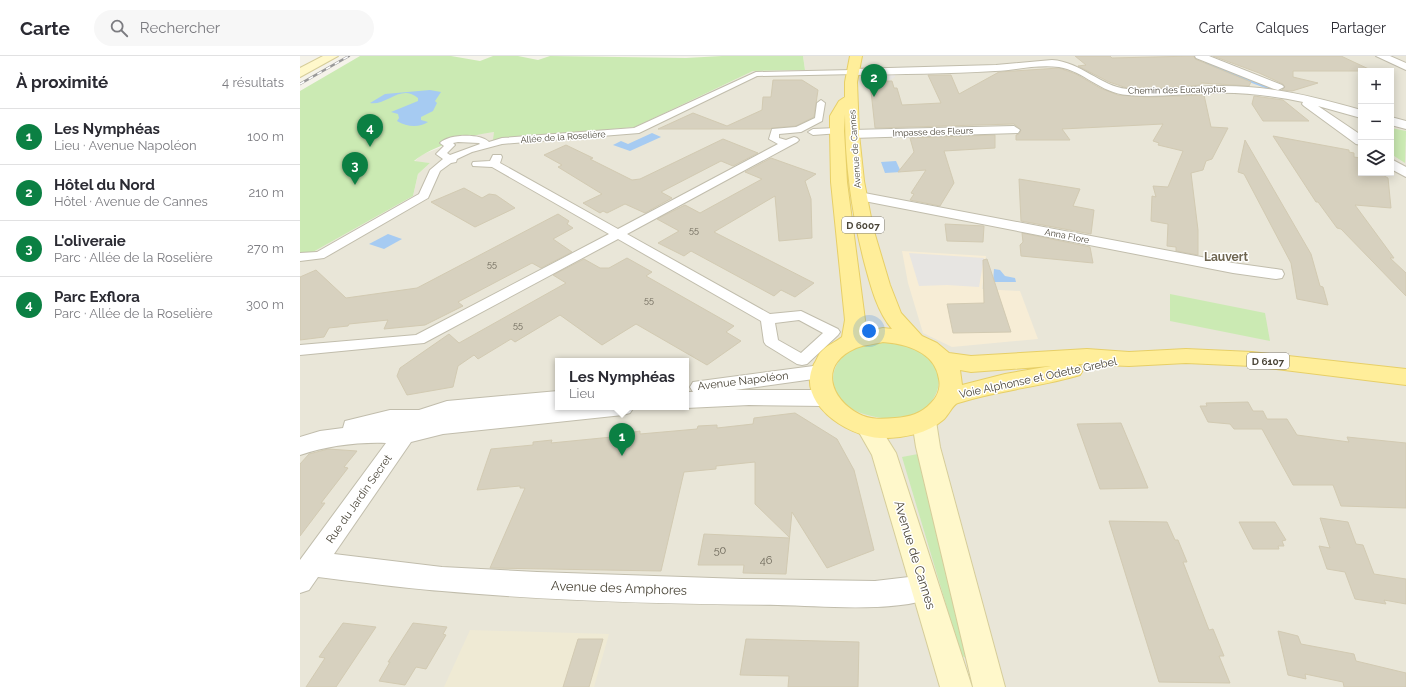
<!DOCTYPE html>
<html lang="fr">
<head>
<meta charset="utf-8">
<style>
	body { margin:0; font-family:Raleway,sans-serif; background:#f7f7f7; color:#2b2b33 }
	.controls { position:absolute; right:12px; top:12px; display:grid; overflow:hidden; border-radius:0px; box-shadow:0 2px 10px #0003 }
	.controls button { width:36px; height:36px; display:grid; place-items:center; padding:0; border:0; border-bottom:1px solid #e1e1e2; background:#fff; color:#2b2b33; font:20px sans-serif }
	.you { position:absolute; left:569px; top:275px; width:14px; height:14px; margin:-10px; border:3px solid #fff; border-radius:50%; background:#1a73e8; box-shadow:0 0 0 6px #1a73e833 }
	.badge { display:grid; place-items:center; width:26px; height:26px; border-radius:50%; background:#0b8043; color:#fff; font-size:13px; font-weight:700 }
	.pin { position:absolute; translate:-50% -33px; filter:drop-shadow(0 1px 2px #0008) }
	.pin::after { content:''; position:absolute; top:21px; width:14px; height:12px; background:inherit; clip-path:polygon(0 0,100% 0,50% 100%) }
	.popup { position:absolute; left:255px; top:302px; width:134px; height:52px; box-sizing:border-box; display:grid; place-content:center; border-radius:0px; background:#fff; filter:drop-shadow(0 1px 3px #0005); font-size:13px; white-space:nowrap; color:#7c7c81 }
	.popup b { font-size:15px; color:#2b2b33 }
	.popup::after { content:''; position:absolute; left:50%; top:100%; margin-left:-8px; border:8px solid transparent; border-top-color:#fff }
	.list { margin:0; padding:0; list-style:none }
	h2 { display:flex; justify-content:space-between; align-items:center; height:52px; margin:0; padding:0 16px; font-size:17px }
	h2 small { font-size:13px; font-weight:400; color:#7c7c81 }
	.list li { display:grid; grid-template-columns:26px 1fr auto; gap:12px; align-items:center; box-sizing:border-box; height:56px; padding:0 16px; border-top:1px solid #e1e1e2 }
	.list b { display:block; font-size:15px; white-space:nowrap }
	.list p { margin:0; font-size:13px; white-space:nowrap; color:#7c7c81 }
	.list em { font-size:13px; font-style:normal; color:#7c7c81 }
	.icon { flex:none; width:22px; height:22px; fill:none; stroke:currentColor; stroke-width:2; stroke-linecap:round; stroke-linejoin:round }
	.map { position:relative; flex:none; width:1106px; height:631px; overflow:hidden }
	header { display:flex; align-items:center; gap:24px; box-sizing:border-box; height:56px; padding:0 20px; background:#fff; border-bottom:1px solid #e1e1e2 }
	header strong { font-size:19px }
	nav { display:flex; gap:22px; margin-inline-start:auto; font-size:14px }
	.search { width:280px; height:36px; background:#f7f7f7; display:flex; align-items:center; gap:10px; box-sizing:border-box; padding:0 14px; border-radius:22px; color:#7c7c81; font-size:15px }
	main { display:flex }
	aside { flex:1; background:#fff }
	.map>svg:first-child { display:block }
	.residential { fill:#e9e6d8; fill-rule:evenodd }
	.commercial { fill:#f7edd6 }
	.education { fill:#efead4 }
	.green { fill:#cbeab3 }
	.parking { fill:#e7e5e2 }
	.water { fill:#a6cbf2 }
	.lines { fill:none; stroke-linecap:round; stroke-linejoin:round }
	.stream { stroke:#a6cbf2; stroke-width:3.5 }
	.building { fill:#d7d1bf; stroke:#d2cab2 }
	.pedestrian-casing { stroke:#c1bdac; stroke-width:2 }
	.minor-casing { stroke:#c1bdac; stroke-width:2 }
	.secondary-casing { stroke:#d6cd9a; stroke-width:2 }
	.primary-casing { stroke:#e7cf67; stroke-width:2 }
	.pedestrian { fill:#fff; fill-rule:evenodd }
	.minor { fill:#fff; fill-rule:evenodd }
	.secondary { fill:#fff8cb; fill-rule:evenodd }
	.primary { fill:#ffee9a; fill-rule:evenodd }
	.rail-casing { stroke:#999; stroke-width:2.5 }
	.rail { stroke:#fff; stroke-width:1.5; stroke-dasharray:5; stroke-linecap:butt }
	.labels { text-anchor:middle; dominant-baseline:central; stroke-width:3; stroke-linejoin:round; paint-order:stroke }
	.far-street-label { font-size:9px; fill:#4a4538; stroke:#fff }
	.number-label { font-size:9px; fill:#6d685a }
	.shield { fill:#fff; stroke:#807d74; stroke-width:1 }
	.shield-label { font-size:10px; font-weight:bold; fill:#4a4538 }
	.street-label { font-size:11px; fill:#4a4538; stroke:#fff }
	.near-number-label { font-size:11px; fill:#6d685a }
	.neighbourhood-label { font-size:12px; font-weight:bold; fill:#6d644f; stroke:#fff }
	.near-street-label { font-size:13px; fill:#4a4538; stroke:#fff }
</style>
</head>
<body>
<header>
<strong>Carte</strong>
<div class="search"><svg class="icon" aria-label="search" viewBox="0 0 24 24"><circle cx="10" cy="10" r="6"/><path d="M15 15l6 6"/></svg>Rechercher</div>
<nav><a>Carte</a><a>Calques</a><a>Partager</a></nav>
</header>
<main>
<aside>
<h2>À proximité<small>4 résultats</small></h2>
<ul class="list">
<li><span class="badge">1</span><div><b>Les Nymphéas</b><p>Lieu · Avenue Napoléon</p></div><em>100 m</em></li>
<li><span class="badge">2</span><div><b>Hôtel du Nord</b><p>Hôtel · Avenue de Cannes</p></div><em>210 m</em></li>
<li><span class="badge">3</span><div><b>L'oliveraie</b><p>Parc · Allée de la Roselière</p></div><em>270 m</em></li>
<li><span class="badge">4</span><div><b>Parc Exflora</b><p>Parc · Allée de la Roselière</p></div><em>300 m</em></li>
</ul>
</aside>
<div class="map">
<svg width="1106" height="631" viewBox="0 0 1106 631">
	<rect width="100%" height="100%" fill="#f5f3ea"/>
	<path class="residential" d="M503,0H1106V631H0V197L13,196L113,140L118,118L130,107L114,106L121,99L170,80L183,77L194,76V84L335,71L453,15L505,14ZM1061,15H1091V117H1061ZM258,305H386V351H258Z"/>
	<path class="commercial" d="M602,195L686,200L682,233L720,235L738,283L652,291L623,277L608,227Z"/>
	<path class="education" d="M170,574L309,578L294,631H144Z"/>
	<g class="green">
		<path d="M60,0H151L180,5L193,0H218L238,4L250,0L386,2L422,0H503L505,14L453,15L335,71L193,84L194,76C170,79 132,90 114,105L130,107L118,118L113,140L13,196L0,197V35Z"/>
		<path d="M1091,72L1106,75L1105,107L1091,98Z"/>
		<path d="M870,238L965,257L970,285L870,265Z"/>
		<path d="M582,285C673,293 643,376 576,361C566,359 555,356 548,350C528,334 528,309 550,295C559,289 571,287 582,285Z"/>
		<path d="M618,398L669,604L661,599L602,401Z"/>
	</g>
	<g class="parking">
		<path d="M571,18H595V21L590,24L559,25Z"/>
		<path d="M609,197L684,202L679,231L647,229L619,230Z"/>
	</g>
	<g class="water">
		<path d="M130,34L141,36L135,45L137,47L133,55L121,61V64L128,66C119,72 107,71 97,65L99,62L98,58L91,56L118,45V42C101,27 87,50 70,47L85,38Z"/>
		<path d="M352,77L361,81L330,95L313,89L321,85L328,88Z"/>
		<path d="M596,105L601,116L585,117L581,106Z"/>
		<path d="M88,178L102,183L84,193L69,188Z"/>
		<path d="M694,213L700,214L705,220L715,222L716,226H693Z"/>
	</g>
	<g class="lines">
		<path class="stream" d="M906,8L973,33"/>
	</g>
	<g class="building">
		<path d="M775,0H810L812,2L894,0L895,3L951,26L949,30L901,27V29L864,32H827L809,26L778,10L786,9Z"/>
		<path d="M913,0H1041L1073,15H993V21L1018,27L992,35L982,34L985,31L983,28L959,17Z"/>
		<path d="M759,12L776,18L800,32L818,39L850,41L904,39L911,71L928,72L912,103L906,105L903,114L891,117L898,174V199L876,195V191L867,190L868,168L851,165L852,140L856,141L853,130L868,131L883,95L858,89L859,87L853,85L863,68L762,73L770,84H716V79L719,78L721,74L714,68L575,72L570,26L592,25L594,32H597L602,49L641,47L628,19H651L659,38L699,16Z"/>
		<path d="M473,24H502L518,34L514,61L496,70L472,72L470,73H358L393,57L427,70L462,54L463,41H471Z"/>
		<path d="M954,40L983,44L1009,65H963L952,48Z"/>
		<path d="M695,79V92L644,95L654,127L640,150L610,144L614,138L611,137L626,114L598,116L614,96L610,82Z"/>
		<path d="M973,80L1049,94V96L1054,97V101L1060,102L1059,117H1079L1088,122L1091,152L1055,149L1094,202H1090L1106,217V240L1041,173L1037,172L1018,146H1016Z"/>
		<path d="M423,83L458,97L433,110L421,105L361,136L372,142L345,157L325,148L307,157L303,155L300,157L283,147L302,138L258,111L262,109L244,99L266,89L293,102L290,103L332,124L340,123Z"/>
		<path d="M945,84L1011,198L1020,230L1023,231L1028,249L997,243L991,207L944,118L938,116Z"/>
		<path d="M471,102L516,118L505,125L511,143L512,182L479,185L475,140L414,176L514,227L495,241L481,234L474,240L391,195L384,200L358,187L379,175L357,163L385,149L400,157L462,123L445,116Z"/>
		<path d="M719,123L780,133L773,150L794,154L791,178L721,165Z"/>
		<path d="M164,132L182,142L189,138L196,139L215,152L175,171L131,146Z"/>
		<path d="M258,158L269,165L267,168L273,172L253,183L272,196L241,212L232,207L158,246L163,250L125,269L84,273L88,264L49,268L48,270L29,272L24,281L0,284V221L16,214L46,242L117,232Z"/>
		<path d="M645,168L684,170L683,186L647,185Z"/>
		<path d="M722,177L790,191L793,207L721,200L720,189L723,186Z"/>
		<path d="M327,202L352,216L346,220L434,270L426,276L441,285L407,309L336,268L302,289L260,259L215,286L211,283L178,303L174,299L158,310L153,331L107,339L97,320L100,312L149,278L159,287L266,227L253,219L284,203L300,212H309Z"/>
		<path d="M687,203L711,276L653,277L647,248L684,247L683,204Z"/>
		<path d="M948,346L953,355H963L967,363H987L997,379L1049,386L1047,381L1106,387V452L1041,450L1033,429H993L962,373H934L930,368L908,366L900,350H907L906,347Z"/>
		<path d="M495,357L537,383L554,414L574,494L527,512L492,456L486,518L443,517L444,509H398L404,478L490,482L455,448V406L416,410V413L384,416L361,515L190,512L225,432H220V430L177,434L191,393L233,389V386L252,384L251,387L322,380V378L340,375V378L397,373L398,370L417,369V372L453,368L454,362Z"/>
		<path d="M821,367L841,415L848,432L800,433L777,368Z"/>
		<path d="M28,393L57,395L44,411L48,412L21,447H25L0,480V408L9,398Z"/>
		<path d="M1020,462L1048,466L1056,488L1063,489L1074,518L1106,523V548L1084,544L1086,548L1055,543L1045,516L1027,513L1019,490L1030,492Z"/>
		<path d="M809,465L867,466L875,484H878L887,506H883L909,574L913,573L924,600H919L930,627L859,626Z"/>
		<path d="M939,466H975L986,484L982,485L984,490H978L979,493H953Z"/>
		<path d="M43,567L76,571L36,631H6L25,602L19,601Z"/>
		<path d="M113,567L147,571L143,578L146,579L126,613L116,611L105,629L79,625L90,606H88Z"/>
		<path d="M978,575L998,580L1001,588L1054,598L1056,605L1106,617V631H1044L1043,626L1005,618L1006,623L988,619Z"/>
		<path d="M278,583H303L289,631H263Z"/>
		<path d="M446,583L559,586L558,631H488L489,620L440,619Z"/>
	</g>
	<g class="lines">
		<defs>
			<g id="pedestrian">
				<path d="M553,14L557,16L556,18L457,20L339,77L202,88L172,96L157,103L156,106L151,107L140,115L128,142L24,202L0,205V197L17,196L119,138L130,114L143,103L136,98L144,90L140,87C148,78 181,77 189,86L202,82L334,72L456,16ZM158,86L179,87L180,88L150,99L147,97L155,89L153,87Z"/>
				<path d="M521,44L525,47L522,65L501,76L479,78V82L486,84L494,81L497,82L499,84L497,86L327,178L470,258L501,255L538,273L540,276L538,279L507,308L502,309L497,308L466,289L464,286L461,265L318,183L124,287L0,299V289L116,279L309,178L192,111L173,110L172,108L173,106L190,105L193,99H201L202,101L200,107L318,173L478,88L469,83L472,73L496,71L515,62L517,47ZM499,264L523,277L501,297L478,284L475,267Z"/>
				<path d="M537,72L542,75L540,77L513,79L508,76L513,73Z"/>
			</g>
			<g id="minor">
				<path d="M895,0H909L982,29L984,31L978,34L974,33L896,2Z"/>
				<path d="M1076,0H1090L1106,7V14Z"/>
				<path d="M752,4C781,6 800,30 827,33C860,36 892,29 924,30C971,30 1016,41 1061,54V62L1018,50L1061,79V89L1056,88L1004,50L1002,48L1003,46C974,40 944,36 913,37C885,37 857,42 828,39C800,37 784,15 759,11C738,8 716,14 695,15C648,18 600,18 553,19L548,16L553,13L696,9Z"/>
				<path d="M1091,61L1106,65V73L1091,69Z"/>
				<path d="M714,70L720,74L718,77L552,82L546,78L552,74Z"/>
				<path d="M1091,103L1106,111V121L1091,113Z"/>
				<path d="M559,136L933,207L976,213L982,214L984,218L982,222L976,223L933,217L554,143L552,140L554,137Z"/>
				<path d="M521,309L528,311L531,316L528,321L435,334H524L531,337L534,342L531,347L524,350L449,349L386,352L384,351H386V336H393L390,331L393,326Z"/>
				<path d="M258,335V351H334L330,357L323,359L143,378L111,386L34,498L142,511L237,516L442,523L575,525L626,519L635,523L639,532L635,541C595,557 522,550 478,549C367,548 252,545 142,535C101,532 60,526 18,521L9,534L0,537V504L86,387C56,386 28,390 0,399V381L20,375L43,372L45,365L90,354H119L147,345Z"/>
			</g>
			<g id="secondary">
				<path d="M23,0H38L0,21V12Z"/>
				<path d="M624,356L632,359L636,365L640,391L705,631H673L616,391L612,365L616,359Z"/>
				<path d="M568,362L576,365L596,397L672,631H640L572,399L556,371L560,365Z"/>
			</g>
			<path id="primary" d="M550,0H562L557,26L559,78L564,125L573,172L590,229L601,257L622,280L637,287L649,297L671,300L787,293L829,296L886,293L952,296L1106,313V329L952,310L886,307L829,310L778,308L783,314L780,319C740,331 699,334 658,347C653,348 648,360 643,364C627,378 600,383 580,382C546,380 495,346 514,308C517,304 518,298 522,295C527,289 536,286 542,281L545,264L531,126L530,75V60L539,45L545,41V26ZM545,58C545,109 552,159 565,209C571,231 577,255 592,273L583,272L563,276L565,264L547,126L544,75ZM583,286C607,288 635,296 639,323C641,332 637,341 631,347C621,358 609,361 595,362C583,363 570,364 559,358C529,342 519,308 556,292C564,289 575,288 583,286ZM751,310L705,318L662,329L660,314L671,316Z"/>
		</defs>
		<use href="#pedestrian" class="pedestrian-casing"/>
		<use href="#minor" class="minor-casing"/>
		<use href="#secondary" class="secondary-casing"/>
		<use href="#primary" class="primary-casing"/>
		<use href="#pedestrian" class="pedestrian"/>
		<use href="#minor" class="minor"/>
		<use href="#secondary" class="secondary"/>
		<use href="#primary" class="primary"/>
		<defs>
			<path id="rail" d="M0,28L49,0"/>
		</defs>
		<use href="#rail" class="rail-casing"/>
		<use href="#rail" class="rail"/>
	</g>
	<g class="labels">
		<g class="far-street-label">
			<text transform="translate(877 34) rotate(-1)">Chemin des Eucalyptus</text>
			<text transform="translate(633 76) rotate(-2)">Impasse des Fleurs</text>
			<text transform="translate(263 81) rotate(-4)">Allée de la Roselière</text>
			<text transform="translate(555 93) rotate(-94)">Avenue de Cannes</text>
			<text transform="translate(767 180) rotate(11)">Anna Flore</text>
		</g>
		<g class="number-label">
			<text x="394" y="174">55</text>
			<text x="192" y="208">55</text>
			<text x="349" y="244">55</text>
			<text x="218" y="269">55</text>
		</g>
		<g class="shield">
			<rect x="542" y="161" width="42" height="16" rx="3"/>
			<rect x="947" y="297" width="42" height="16" rx="3"/>
		</g>
		<g class="shield-label">
			<text x="563" y="169">D 6007</text>
			<text x="968" y="305">D 6107</text>
		</g>
		<g class="street-label">
			<text transform="translate(738 322) rotate(-12)">Voie Alphonse et Odette Grebel</text>
			<text transform="translate(443 325) rotate(-7)">Avenue Napoléon</text>
			<text transform="translate(59 443) rotate(-55)">Rue du Jardin Secret</text>
		</g>
		<g class="near-number-label">
			<text x="420" y="494">50</text>
			<text x="466" y="504">46</text>
		</g>
		<g class="neighbourhood-label">
			<text x="926" y="201">Lauvert</text>
		</g>
		<g class="near-street-label">
			<text transform="translate(615 499) rotate(73)">Avenue de Cannes</text>
			<text transform="translate(319 532) rotate(2)">Avenue des Amphores</text>
		</g>
	</g>
</svg>
<div class="controls">
<button>+</button>
<button>−</button>
<button><svg class="icon" aria-label="layers" viewBox="0 0 24 24"><path d="M12 4l9 5-9 5-9-5zM3 14l9 5 9-5"/></svg></button>
</div>
<div class="you"></div>
<div class="pin badge" style="left:322px;top:400px">1</div>
<div class="popup"><b>Les Nymphéas</b>Lieu</div>
<div class="pin badge" style="left:574px;top:41px">2</div>
<div class="pin badge" style="left:55px;top:129px">3</div>
<div class="pin badge" style="left:70px;top:91px">4</div>
</div>
</main>
</body>
</html>
